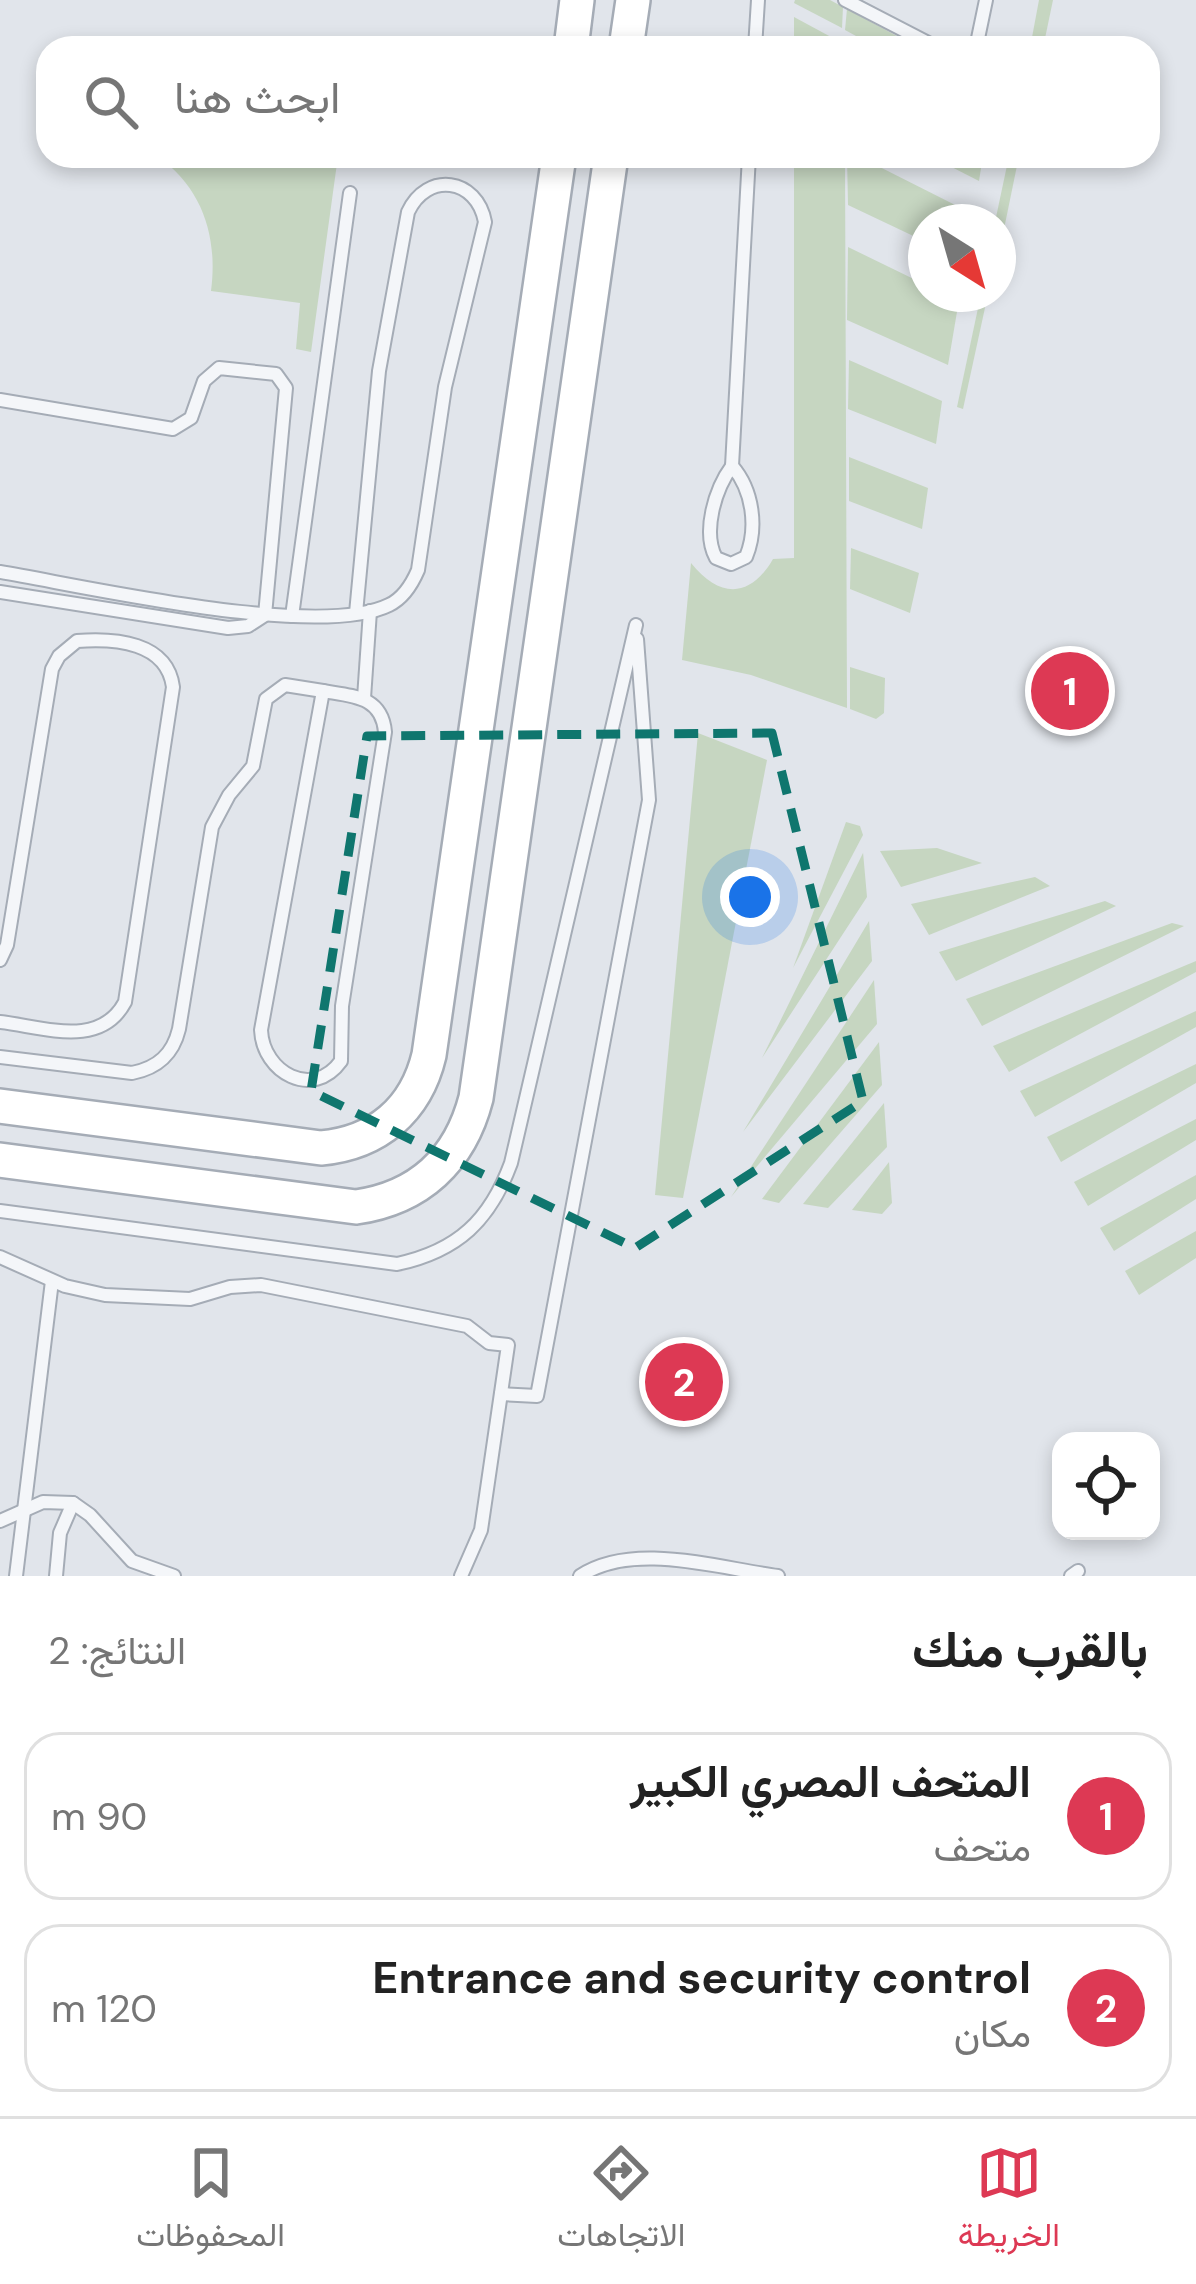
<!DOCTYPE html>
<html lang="ar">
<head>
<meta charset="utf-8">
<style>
	body { margin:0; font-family:"DM Sans",Vazirmatn,sans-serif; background:#f2f2f2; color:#222; direction:rtl }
	.controls { position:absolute; right:36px; bottom:36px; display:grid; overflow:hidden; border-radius:24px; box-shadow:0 6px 18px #0003 }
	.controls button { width:108px; height:108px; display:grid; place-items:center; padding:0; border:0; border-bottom:3px solid #e0e0e0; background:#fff; color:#222; font:60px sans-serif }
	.compass { position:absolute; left:908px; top:204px; width:108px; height:108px; border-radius:50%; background:#fff; box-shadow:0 6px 18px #0003; rotate:143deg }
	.you { position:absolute; left:750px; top:897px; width:42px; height:42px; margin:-30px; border:9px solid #fff; border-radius:50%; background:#1a73e8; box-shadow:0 0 0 18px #1a73e833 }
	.badge { display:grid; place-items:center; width:78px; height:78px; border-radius:50%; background:#dd3954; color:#fff; font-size:39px; font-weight:700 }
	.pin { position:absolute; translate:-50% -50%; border:6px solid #fff; box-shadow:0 3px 12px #0006 }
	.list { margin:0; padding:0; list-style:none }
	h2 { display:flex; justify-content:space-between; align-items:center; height:156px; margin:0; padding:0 48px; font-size:51px }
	h2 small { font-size:39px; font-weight:400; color:#767676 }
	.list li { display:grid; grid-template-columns:78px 1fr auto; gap:36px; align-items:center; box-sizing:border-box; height:168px; margin:0 24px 24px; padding:0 24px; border:3px solid #e0e0e0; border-radius:36px }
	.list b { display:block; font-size:45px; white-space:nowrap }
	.list p { margin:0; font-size:39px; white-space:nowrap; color:#767676 }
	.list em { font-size:39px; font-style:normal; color:#767676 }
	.icon { flex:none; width:66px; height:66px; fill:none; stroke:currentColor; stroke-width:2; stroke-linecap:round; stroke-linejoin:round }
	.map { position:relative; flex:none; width:1196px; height:1576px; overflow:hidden; direction:ltr }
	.search { position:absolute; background:#fff; box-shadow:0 6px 18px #0003; left:36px; right:36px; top:36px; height:132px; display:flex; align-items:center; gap:30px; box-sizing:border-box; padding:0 42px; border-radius:36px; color:#767676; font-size:45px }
	.sheet { height:540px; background:#fff }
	nav { display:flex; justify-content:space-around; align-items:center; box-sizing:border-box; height:168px; border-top:3px solid #e0e0e0; background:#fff; font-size:33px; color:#767676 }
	nav a { display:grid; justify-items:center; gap:6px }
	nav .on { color:#dd3954 }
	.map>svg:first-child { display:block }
	.green { fill:#c6d6c1 }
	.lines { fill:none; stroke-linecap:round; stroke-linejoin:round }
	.lane-casing { stroke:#a5acb6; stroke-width:16 }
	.secondary-casing { stroke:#a5acb6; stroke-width:38 }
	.lane { stroke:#f4f6f9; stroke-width:12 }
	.secondary { stroke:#fff; stroke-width:33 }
	.marked { fill:none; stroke:#0f766e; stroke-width:9; stroke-dasharray:24 15; stroke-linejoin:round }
</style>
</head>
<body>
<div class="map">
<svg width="1196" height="1576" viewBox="0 0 1196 1576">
	<rect width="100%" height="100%" fill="#e1e5eb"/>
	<g class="green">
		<path d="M795,0H830L843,7L842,28L794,3Z"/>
		<path d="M1039,0H1053L1043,48H1030Z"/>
		<path d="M847,9L919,48H878L845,30Z"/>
		<path d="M794,17L844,44V48H794Z"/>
		<path d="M157,156H338L311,352L296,349L300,303L211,291C218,237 203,188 157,156Z"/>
		<path d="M794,156H845L847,708L751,675L682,660L691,563C719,598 750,599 773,559L794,558Z"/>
		<path d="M847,156H858L973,214L972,222H926V242L848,205Z"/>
		<path d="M930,156H983L979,181Z"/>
		<path d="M1009,156H1019L1004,229L995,222Z"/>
		<path d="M848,247L926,285V294H946L959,300L948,365L847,320Z"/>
		<path d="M981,294H988L963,409L957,407Z"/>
		<path d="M849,360L942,401L936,444L848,409Z"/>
		<path d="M849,457L928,488L922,529L849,501Z"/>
		<path d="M851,548L919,573L910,613L850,589Z"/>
		<path d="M850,667L885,678L884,713L876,719L850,709Z"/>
		<path d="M698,733L767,760L683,1198L655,1195Z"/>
		<path d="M846,822L860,826L863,835L793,968Z"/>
		<path d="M937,848L982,863L901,887L880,851Z"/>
		<path d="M863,852L867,897L762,1058L863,853Z"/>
		<path d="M1035,877L1050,886L929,935L911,904Z"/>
		<path d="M1105,901L1116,906L956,981L939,952Z"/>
		<path d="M869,920L872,961L743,1132L869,921Z"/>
		<path d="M1172,923L1184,926L982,1026L966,999Z"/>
		<path d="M1196,961V972L1009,1072L993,1046Z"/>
		<path d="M874,980L877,1024L731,1197Z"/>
		<path d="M1196,1011V1027L1035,1117L1020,1091Z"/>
		<path d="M879,1042L882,1085L779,1203L762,1199Z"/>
		<path d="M1196,1064V1083L1061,1162L1047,1137Z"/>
		<path d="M884,1103L887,1147L828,1208L803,1204Z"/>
		<path d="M1196,1119V1140L1088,1206L1074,1182Z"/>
		<path d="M889,1162L892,1203L882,1214L852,1210Z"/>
		<path d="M1196,1175V1199L1114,1251L1100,1228Z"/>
		<path d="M1196,1231V1258L1139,1295L1125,1271Z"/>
	</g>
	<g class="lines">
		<defs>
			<g id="lane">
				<path d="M845,0L938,48"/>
				<path d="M755,48L758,0"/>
				<path d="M976,48L986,0"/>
				<path d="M0,400L173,429L191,418L204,381L219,368L276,374L286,388L265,615L248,626L228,628L0,592"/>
				<path d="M732,466L749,156"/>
				<path d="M732,466C753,490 758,528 746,557L731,564L716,558C702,532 715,489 732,466Z"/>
				<path d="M0,572C85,586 318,640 389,605C404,598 412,584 418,570L445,387L485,222C477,178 427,171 408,212L379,371L356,613"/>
				<path d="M292,616L350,193"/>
				<path d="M323,691C352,696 382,696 385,732L342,1006L341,1061C313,1100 263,1073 261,1030Z"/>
				<path d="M364,698L370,611"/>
				<path d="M0,960L7,945L52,669L59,656L77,641C115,638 167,642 173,687L125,1002C100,1049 44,1027 0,1022"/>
				<path d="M0,1057L132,1073C158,1068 173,1054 179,1029L212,827L229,795L253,766L266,699L285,685L323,691"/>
				<path d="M0,1211L397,1264C458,1251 490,1220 511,1163L636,625"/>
				<path d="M0,1257L65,1286L105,1295L190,1299L230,1287L261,1285L467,1326L489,1343L508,1345L481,1530L461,1576"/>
				<path d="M501,1394L537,1396L649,800L637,639"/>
				<path d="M0,1521L43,1502L73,1503L90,1515L132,1561L174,1576"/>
				<path d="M16,1576L52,1281"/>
				<path d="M56,1576L60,1533L73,1503"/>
				<path d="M580,1576C633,1541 717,1568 778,1576"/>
				<path d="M1071,1576L1078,1571"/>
			</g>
			<g id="secondary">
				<path d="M571,48L577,0"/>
				<path d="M626,48L633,0"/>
				<path d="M0,1106L321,1148C377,1143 416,1110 429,1055L559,156"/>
				<path d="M0,1160L356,1207C419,1198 460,1160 476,1098L611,156"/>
			</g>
		</defs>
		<use href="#lane" class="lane-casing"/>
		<use href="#secondary" class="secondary-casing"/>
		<use href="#lane" class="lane"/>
		<use href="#secondary" class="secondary"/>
	</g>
	<path class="marked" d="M772,733L863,1101L635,1248L311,1091L367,736Z"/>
</svg>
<div class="controls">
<button><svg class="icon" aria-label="locate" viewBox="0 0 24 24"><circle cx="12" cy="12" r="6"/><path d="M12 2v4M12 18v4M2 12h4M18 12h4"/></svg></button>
</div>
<svg class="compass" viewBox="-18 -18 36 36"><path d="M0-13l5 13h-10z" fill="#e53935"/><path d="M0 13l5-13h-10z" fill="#767676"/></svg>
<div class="you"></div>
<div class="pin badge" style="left:1070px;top:691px">1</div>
<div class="pin badge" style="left:684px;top:1382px">2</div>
<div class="search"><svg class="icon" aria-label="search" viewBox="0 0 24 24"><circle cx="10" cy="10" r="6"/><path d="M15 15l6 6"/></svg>ابحث هنا</div>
</div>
<section class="sheet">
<h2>بالقرب منك<small>النتائج: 2</small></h2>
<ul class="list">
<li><span class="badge">1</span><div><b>المتحف المصري الكبير</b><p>متحف</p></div><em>90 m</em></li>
<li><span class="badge">2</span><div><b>Entrance and security control</b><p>مكان</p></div><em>120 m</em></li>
</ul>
</section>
<nav>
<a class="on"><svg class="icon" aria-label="map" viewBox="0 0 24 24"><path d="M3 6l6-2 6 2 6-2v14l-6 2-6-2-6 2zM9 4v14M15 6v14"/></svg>الخريطة</a>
<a><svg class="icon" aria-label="directions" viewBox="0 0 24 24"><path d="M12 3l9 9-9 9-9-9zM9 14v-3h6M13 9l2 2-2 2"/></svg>الاتجاهات</a>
<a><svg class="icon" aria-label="saved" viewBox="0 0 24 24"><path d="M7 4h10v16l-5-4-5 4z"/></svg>المحفوظات</a>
</nav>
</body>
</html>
